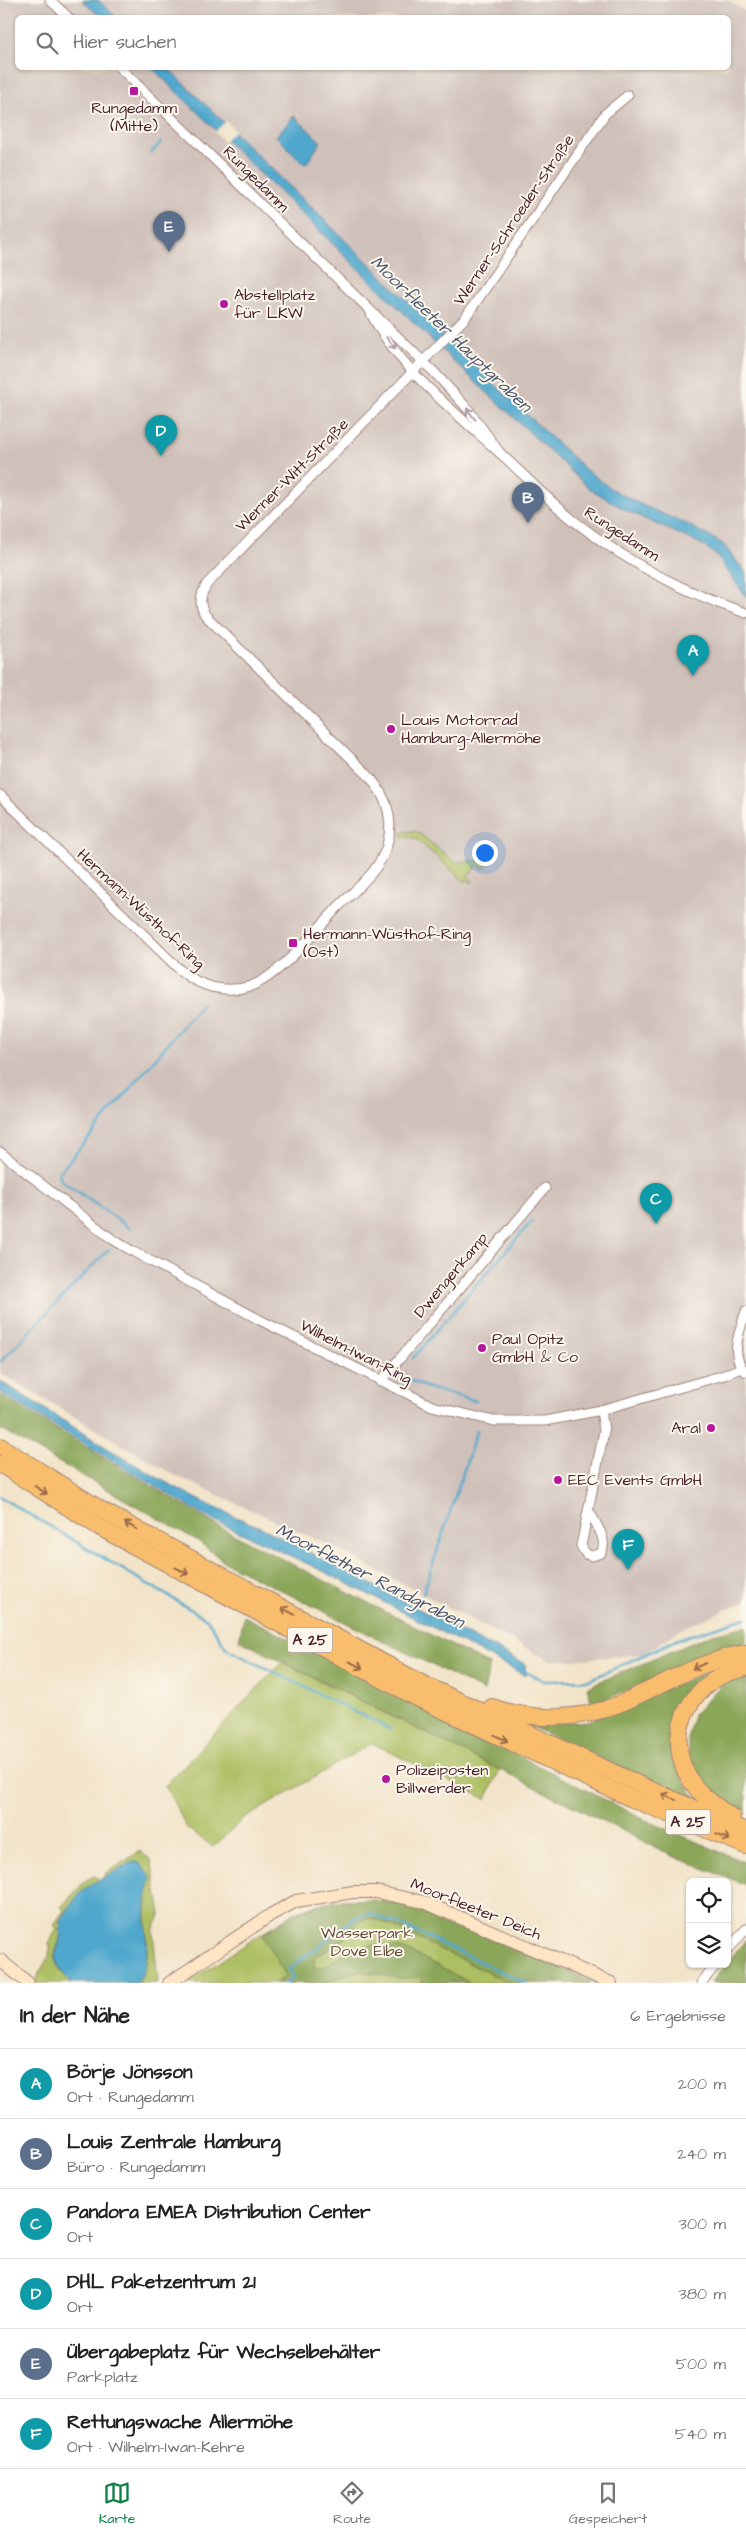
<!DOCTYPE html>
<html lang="de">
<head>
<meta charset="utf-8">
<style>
	body { margin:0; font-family:"Architects Daughter",sans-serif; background:#f6f6f6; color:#222 }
	.controls { position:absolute; right:15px; bottom:15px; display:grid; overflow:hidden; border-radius:8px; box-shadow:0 1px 4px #0004 }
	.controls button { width:45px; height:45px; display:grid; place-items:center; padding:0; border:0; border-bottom:1px solid #e0e0e0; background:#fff; color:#222; font:25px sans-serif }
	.you { position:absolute; left:484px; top:852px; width:18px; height:18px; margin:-12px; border:4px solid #fff; border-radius:50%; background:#1a73e8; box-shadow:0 0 0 8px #1a73e833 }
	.badge { display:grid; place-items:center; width:32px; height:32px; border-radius:50%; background:#0b8043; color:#fff; font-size:16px; font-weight:700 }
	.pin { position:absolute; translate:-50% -41px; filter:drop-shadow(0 1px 2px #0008) }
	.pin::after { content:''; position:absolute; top:26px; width:18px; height:15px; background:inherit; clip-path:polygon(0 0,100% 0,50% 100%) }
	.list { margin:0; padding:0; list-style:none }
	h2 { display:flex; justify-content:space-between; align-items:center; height:65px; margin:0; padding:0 20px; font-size:21px }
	h2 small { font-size:16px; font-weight:400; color:#767676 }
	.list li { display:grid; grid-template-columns:32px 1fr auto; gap:15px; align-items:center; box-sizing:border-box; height:70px; padding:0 20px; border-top:1px solid #e0e0e0 }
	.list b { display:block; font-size:19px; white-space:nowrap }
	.list p { margin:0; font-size:16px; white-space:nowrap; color:#767676 }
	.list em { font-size:16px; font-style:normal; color:#767676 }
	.icon { flex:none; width:28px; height:28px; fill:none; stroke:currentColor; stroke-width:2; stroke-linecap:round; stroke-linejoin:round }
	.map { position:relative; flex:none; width:746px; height:1983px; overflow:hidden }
	.search { position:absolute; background:#fff; box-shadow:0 1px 4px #0004; left:15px; right:15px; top:15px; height:55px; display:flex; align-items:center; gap:12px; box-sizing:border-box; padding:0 18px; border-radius:8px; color:#767676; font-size:19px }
	.sheet { height:485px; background:#fff }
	nav { display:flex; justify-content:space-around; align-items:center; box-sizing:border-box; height:70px; border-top:1px solid #e0e0e0; background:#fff; font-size:14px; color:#767676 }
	nav a { display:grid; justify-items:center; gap:2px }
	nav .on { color:#0b8043 }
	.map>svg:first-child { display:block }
	.industrial { fill:#cfc1ba; fill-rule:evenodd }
	.green { fill:#adbf63; stroke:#7c6f47 }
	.forest { fill:#8aa659; stroke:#6a6242 }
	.water { fill:#50a7cd; stroke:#4d637c }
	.pier { fill:#f2e4c9 }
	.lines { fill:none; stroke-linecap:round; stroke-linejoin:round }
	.stream { stroke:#50a7cd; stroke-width:2.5 }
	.street-casing { stroke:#9e827a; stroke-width:11 }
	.secondary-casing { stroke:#9e827a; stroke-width:14 }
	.highway-casing { stroke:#9e827a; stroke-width:18 }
	.street { stroke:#fff; stroke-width:9 }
	.secondary { stroke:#fde5c5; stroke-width:12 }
	.highway { stroke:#f9be6d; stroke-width:16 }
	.oneway { stroke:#ae9aa0 }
	.oneway2 { stroke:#996749 }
	.poi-dot { fill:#b5179e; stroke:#fbf7ec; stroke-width:2 }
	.labels { text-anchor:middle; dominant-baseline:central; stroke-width:4; stroke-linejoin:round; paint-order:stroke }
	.shield { fill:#fbf7ec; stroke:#7f6065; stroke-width:1 }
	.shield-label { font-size:15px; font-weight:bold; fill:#4a1f2b }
	.poi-label { font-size:16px; fill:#4a1f2b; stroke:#fbf7ec; text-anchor:start }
	.street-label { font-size:16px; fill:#4a1f2b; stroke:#fbf7ec }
	.park-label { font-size:16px; fill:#684f3c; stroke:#fbf7ec }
	.water-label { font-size:18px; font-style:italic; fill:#4c556c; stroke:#fbf7ec }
</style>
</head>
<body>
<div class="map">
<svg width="746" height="1983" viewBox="0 0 746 1983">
	<rect width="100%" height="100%" fill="#fbf7ec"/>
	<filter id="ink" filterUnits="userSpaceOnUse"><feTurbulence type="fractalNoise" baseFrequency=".02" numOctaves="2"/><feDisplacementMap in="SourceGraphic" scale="10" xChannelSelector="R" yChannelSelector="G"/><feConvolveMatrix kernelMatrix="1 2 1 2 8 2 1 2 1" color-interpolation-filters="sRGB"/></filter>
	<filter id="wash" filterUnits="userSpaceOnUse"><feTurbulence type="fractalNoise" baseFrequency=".0096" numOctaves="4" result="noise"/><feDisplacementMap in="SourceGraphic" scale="20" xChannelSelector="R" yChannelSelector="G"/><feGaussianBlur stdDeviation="1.12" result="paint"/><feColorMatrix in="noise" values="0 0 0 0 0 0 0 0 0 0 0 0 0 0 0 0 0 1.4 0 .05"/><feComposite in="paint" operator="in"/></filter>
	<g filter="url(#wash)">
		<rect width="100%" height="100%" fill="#f2e4c9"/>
		<path class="industrial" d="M0,0H728L746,12V1601L685,1627L643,1654L572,1660H549L331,1546L174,1475L0,1373ZM18,18H728V68H18Z"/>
		<g class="green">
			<path d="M416,831L455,862L487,860L490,862L484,869L478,865L468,876L473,881L471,883L467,879L465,882L415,838L402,837V832Z"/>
			<path d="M282,1662L500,1770L486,1799L372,1743L242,1820L213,1847L187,1828L165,1786Z"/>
			<path d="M140,1851L151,1860L161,1913L153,1931L158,1983H137C154,1964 144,1930 146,1907C147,1896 149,1886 151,1876L133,1862L106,1877L105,1874Z"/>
			<path d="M94,1876L100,1880L83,1892L70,1905L60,1922L62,1933L54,1956L58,1968L71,1983H35L34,1982L49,1956V1943L57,1929L54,1925L64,1910L61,1907L86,1880Z"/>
			<path d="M342,1900H373L415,1907L596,1983H187L293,1913L315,1905Z"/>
		</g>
		<g class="forest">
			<path d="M0,1395L225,1530L490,1665L484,1691L226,1563L198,1541L0,1429Z"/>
			<path d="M244,1616L641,1818L746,1863V1885L675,1857L239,1640Z"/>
			<path d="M746,1626V1647L705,1657L592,1705L587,1687L713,1634Z"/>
			<path d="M709,1671C702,1677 692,1684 686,1692C655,1732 673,1770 701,1804L527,1725L588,1721Z"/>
			<path d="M746,1679V1814L720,1802L698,1779L688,1756V1735L693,1715L723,1683Z"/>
			<path d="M342,1900H373L415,1907L596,1983H510L381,1921L369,1918L361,1921L345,1939L314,1957V1966L320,1969C331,1963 342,1954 354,1949C393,1933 437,1967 471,1983H423L420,1976C394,1983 387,1973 362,1972C347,1971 336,1980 323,1983C308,1983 290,1983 276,1983L286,1976L262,1935C293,1913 303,1907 342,1900Z"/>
			<path d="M746,1939V1983H711Z"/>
		</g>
		<g class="water">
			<path d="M82,0H98L116,17H101Z"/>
			<path d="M152,68H168L453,345L585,469L610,488L644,506L687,524L723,544L746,573V597L716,555L701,544L627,511L590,489L445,353Z"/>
			<path d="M294,116L321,142L307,163L304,164L276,136Z"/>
			<path d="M0,1381C85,1433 169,1492 263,1528L525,1664L526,1676L327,1573L205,1516L0,1393Z"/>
			<path d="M133,1862H138L151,1876C149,1886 147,1896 146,1907C144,1930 154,1964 137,1983H71C41,1949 65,1955 60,1922C69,1907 80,1889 97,1881C109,1874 121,1870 133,1862Z"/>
		</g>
		<path class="pier" d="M226,121L235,130L224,142L215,132Z"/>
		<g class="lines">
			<g class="stream">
				<path d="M151,153L161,142"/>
				<path d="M131,1229L61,1180L59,1173L202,1003"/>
				<path d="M413,1358L532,1221"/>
				<path d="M0,1362L109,1249"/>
				<path d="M410,1380L428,1388L476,1401"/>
				<path d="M0,1497L207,1619L227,1649L390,1729"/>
				<path d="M423,1594L477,1430"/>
				<path d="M522,1670L544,1681L589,1680L678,1639L746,1618"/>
				<path d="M285,1983L294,1977L289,1969L355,1918L369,1913L410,1929L526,1983"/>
			</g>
		</g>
	</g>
	<g filter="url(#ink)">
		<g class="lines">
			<defs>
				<g id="street">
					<path d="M50,0L69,18"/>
					<path d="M120,68L434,372L468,409L500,453"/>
					<path d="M371,314C400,370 454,411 500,453C524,475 547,499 573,520C625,561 683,592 746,613"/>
					<path d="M0,795L180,970C200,987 225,994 251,986C280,976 316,930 338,907C351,894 367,881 377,866C381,860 385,853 387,845C395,817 385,793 366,773L206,616C198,605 200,595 207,584L465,318L605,114L628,95"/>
					<path d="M0,1152L112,1239L134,1252L260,1320L432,1406L494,1421H545L601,1410L724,1375L741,1368"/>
					<path d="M746,1311C740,1330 728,1356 746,1372"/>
					<path d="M380,1382L545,1188"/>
					<path d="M589,1511C595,1523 609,1540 601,1553L592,1556L586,1554L581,1546L604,1431L601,1410"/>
					<path d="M727,1951L746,1929"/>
					<path d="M701,1983L717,1964"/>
				</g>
				<g id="secondary">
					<path d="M0,1960L28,1983"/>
					<path d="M169,1983L272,1914L296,1901L353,1892H376L424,1902L611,1983"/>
				</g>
				<g id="highway">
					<path d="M0,1446L105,1512L423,1684L636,1783L746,1831"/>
					<path d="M0,1464L99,1527L415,1697L630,1798L746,1846"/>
					<path d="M492,1707C533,1721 579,1721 619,1704C661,1686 700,1660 746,1653"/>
					<path d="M732,1817C716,1806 699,1795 689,1778C661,1731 695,1675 746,1668"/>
				</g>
			</defs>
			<use href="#street" class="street-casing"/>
			<use href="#secondary" class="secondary-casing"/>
			<use href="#highway" class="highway-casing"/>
			<use href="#street" class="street"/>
			<use href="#secondary" class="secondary"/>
			<use href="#highway" class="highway"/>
		</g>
		<defs><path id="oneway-shaft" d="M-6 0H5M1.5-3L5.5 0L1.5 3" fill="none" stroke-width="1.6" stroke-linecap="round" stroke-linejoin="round" transform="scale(1.25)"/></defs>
		<g class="oneway">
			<use href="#oneway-shaft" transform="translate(391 343) rotate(51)"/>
			<use href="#oneway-shaft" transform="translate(471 414) rotate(-127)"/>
		</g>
		<g class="oneway2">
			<use href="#oneway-shaft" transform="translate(41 1490) rotate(32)"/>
			<use href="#oneway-shaft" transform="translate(131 1526) rotate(-152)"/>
			<use href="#oneway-shaft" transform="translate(182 1571) rotate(28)"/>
			<use href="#oneway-shaft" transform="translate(288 1611) rotate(-152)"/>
			<use href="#oneway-shaft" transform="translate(356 1665) rotate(28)"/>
			<use href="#oneway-shaft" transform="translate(699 1666) rotate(156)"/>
			<use href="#oneway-shaft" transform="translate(501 1738) rotate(25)"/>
			<use href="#oneway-shaft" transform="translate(669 1797) rotate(-157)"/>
			<use href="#oneway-shaft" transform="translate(723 1837) rotate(22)"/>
		</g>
	</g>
	<g class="poi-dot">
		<rect x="129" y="86" width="10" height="10" rx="2.5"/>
		<circle cx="224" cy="304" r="5"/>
		<circle cx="391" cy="729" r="5"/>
		<rect x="288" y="938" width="10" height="10" rx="2.5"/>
		<circle cx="482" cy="1348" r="5"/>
		<circle cx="711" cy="1428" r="5"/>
		<circle cx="558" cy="1480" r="5"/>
		<circle cx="386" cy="1779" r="5"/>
	</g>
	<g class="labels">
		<g class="shield">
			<rect x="287.5" y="1627.5" width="45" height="25" rx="4"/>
			<rect x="665.5" y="1809.5" width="45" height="25" rx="4"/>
		</g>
		<g class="shield-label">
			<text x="310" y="1640">A 25</text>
			<text x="688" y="1822">A 25</text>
		</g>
		<g class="poi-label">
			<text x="134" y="108" text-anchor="middle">Rungedamm<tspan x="134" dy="18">(Mitte)</tspan></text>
			<text x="234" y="295">Abstellplatz<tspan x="234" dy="18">für LKW</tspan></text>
			<text x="401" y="720">Louis Motorrad<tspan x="401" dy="18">Hamburg-Allermöhe</tspan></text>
			<text x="303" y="934">Hermann-Wüsthof-Ring<tspan x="303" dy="18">(Ost)</tspan></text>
			<text x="492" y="1339">Paul Opitz<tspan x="492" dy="18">GmbH &amp; Co</tspan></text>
			<text x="701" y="1428" text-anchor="end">Aral</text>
			<text x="568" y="1480">EEC Events GmbH</text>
			<text x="396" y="1770">Polizeiposten<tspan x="396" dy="18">Billwerder</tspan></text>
		</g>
		<g class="street-label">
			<text transform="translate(256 179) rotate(45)">Rungedamm</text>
			<text transform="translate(514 220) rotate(-56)">Werner-Schroeder-Straße</text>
			<text transform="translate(292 475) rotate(-45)">Werner-Witt-Straße</text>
			<text transform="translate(622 534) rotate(33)">Rungedamm</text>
			<text transform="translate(141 909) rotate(43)">Hermann-Wüsthof-Ring</text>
			<text transform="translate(451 1275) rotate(-50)">Dwengerkamp</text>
			<text transform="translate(356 1352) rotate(27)">Wilhelm-Iwan-Ring</text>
			<text transform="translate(476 1909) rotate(22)">Moorfleeter Deich</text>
		</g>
		<g class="park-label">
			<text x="367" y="1933">Wasserpark<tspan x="367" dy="18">Dove Elbe</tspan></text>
		</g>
		<g class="water-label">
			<text transform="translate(451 334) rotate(44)">Moorfleeter Hauptgraben</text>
			<text transform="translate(370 1576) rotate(27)">Moorflether Randgraben</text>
		</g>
	</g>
</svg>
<div class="controls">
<button><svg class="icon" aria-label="locate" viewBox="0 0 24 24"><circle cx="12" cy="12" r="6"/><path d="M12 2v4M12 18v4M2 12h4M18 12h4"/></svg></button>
<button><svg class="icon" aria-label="layers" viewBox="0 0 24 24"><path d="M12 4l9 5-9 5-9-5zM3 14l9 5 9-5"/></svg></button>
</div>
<div class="you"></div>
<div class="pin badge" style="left:693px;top:676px;background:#0f9aa8">A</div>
<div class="pin badge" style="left:528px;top:523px;background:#5c6f8a">B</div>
<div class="pin badge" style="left:656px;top:1224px;background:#0f9aa8">C</div>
<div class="pin badge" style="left:161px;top:456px;background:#0f9aa8">D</div>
<div class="pin badge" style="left:169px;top:252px;background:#5c6f8a">E</div>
<div class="pin badge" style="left:628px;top:1570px;background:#0f9aa8">F</div>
<div class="search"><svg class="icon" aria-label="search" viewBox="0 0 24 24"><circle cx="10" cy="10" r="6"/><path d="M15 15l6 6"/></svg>Hier suchen</div>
</div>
<section class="sheet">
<h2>In der Nähe<small>6 Ergebnisse</small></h2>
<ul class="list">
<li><span class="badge" style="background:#0f9aa8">A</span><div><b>Börje Jönsson</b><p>Ort · Rungedamm</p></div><em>200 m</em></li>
<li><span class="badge" style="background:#5c6f8a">B</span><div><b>Louis Zentrale Hamburg</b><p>Büro · Rungedamm</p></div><em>240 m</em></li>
<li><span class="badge" style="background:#0f9aa8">C</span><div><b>Pandora EMEA Distribution Center</b><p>Ort</p></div><em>300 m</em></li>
<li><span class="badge" style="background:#0f9aa8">D</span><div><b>DHL Paketzentrum 21</b><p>Ort</p></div><em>380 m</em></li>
<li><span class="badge" style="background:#5c6f8a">E</span><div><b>Übergabeplatz für Wechselbehälter</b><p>Parkplatz</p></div><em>500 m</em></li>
<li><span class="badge" style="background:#0f9aa8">F</span><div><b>Rettungswache Allermöhe</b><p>Ort · Wilhelm-Iwan-Kehre</p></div><em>540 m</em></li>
</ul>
</section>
<nav>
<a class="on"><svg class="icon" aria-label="map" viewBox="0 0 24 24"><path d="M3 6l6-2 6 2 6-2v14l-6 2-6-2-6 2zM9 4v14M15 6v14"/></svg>Karte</a>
<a><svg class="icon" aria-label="directions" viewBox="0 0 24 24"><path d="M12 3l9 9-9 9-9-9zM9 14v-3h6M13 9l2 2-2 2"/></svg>Route</a>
<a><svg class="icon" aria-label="saved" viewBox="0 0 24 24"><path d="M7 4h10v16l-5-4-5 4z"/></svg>Gespeichert</a>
</nav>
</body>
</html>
